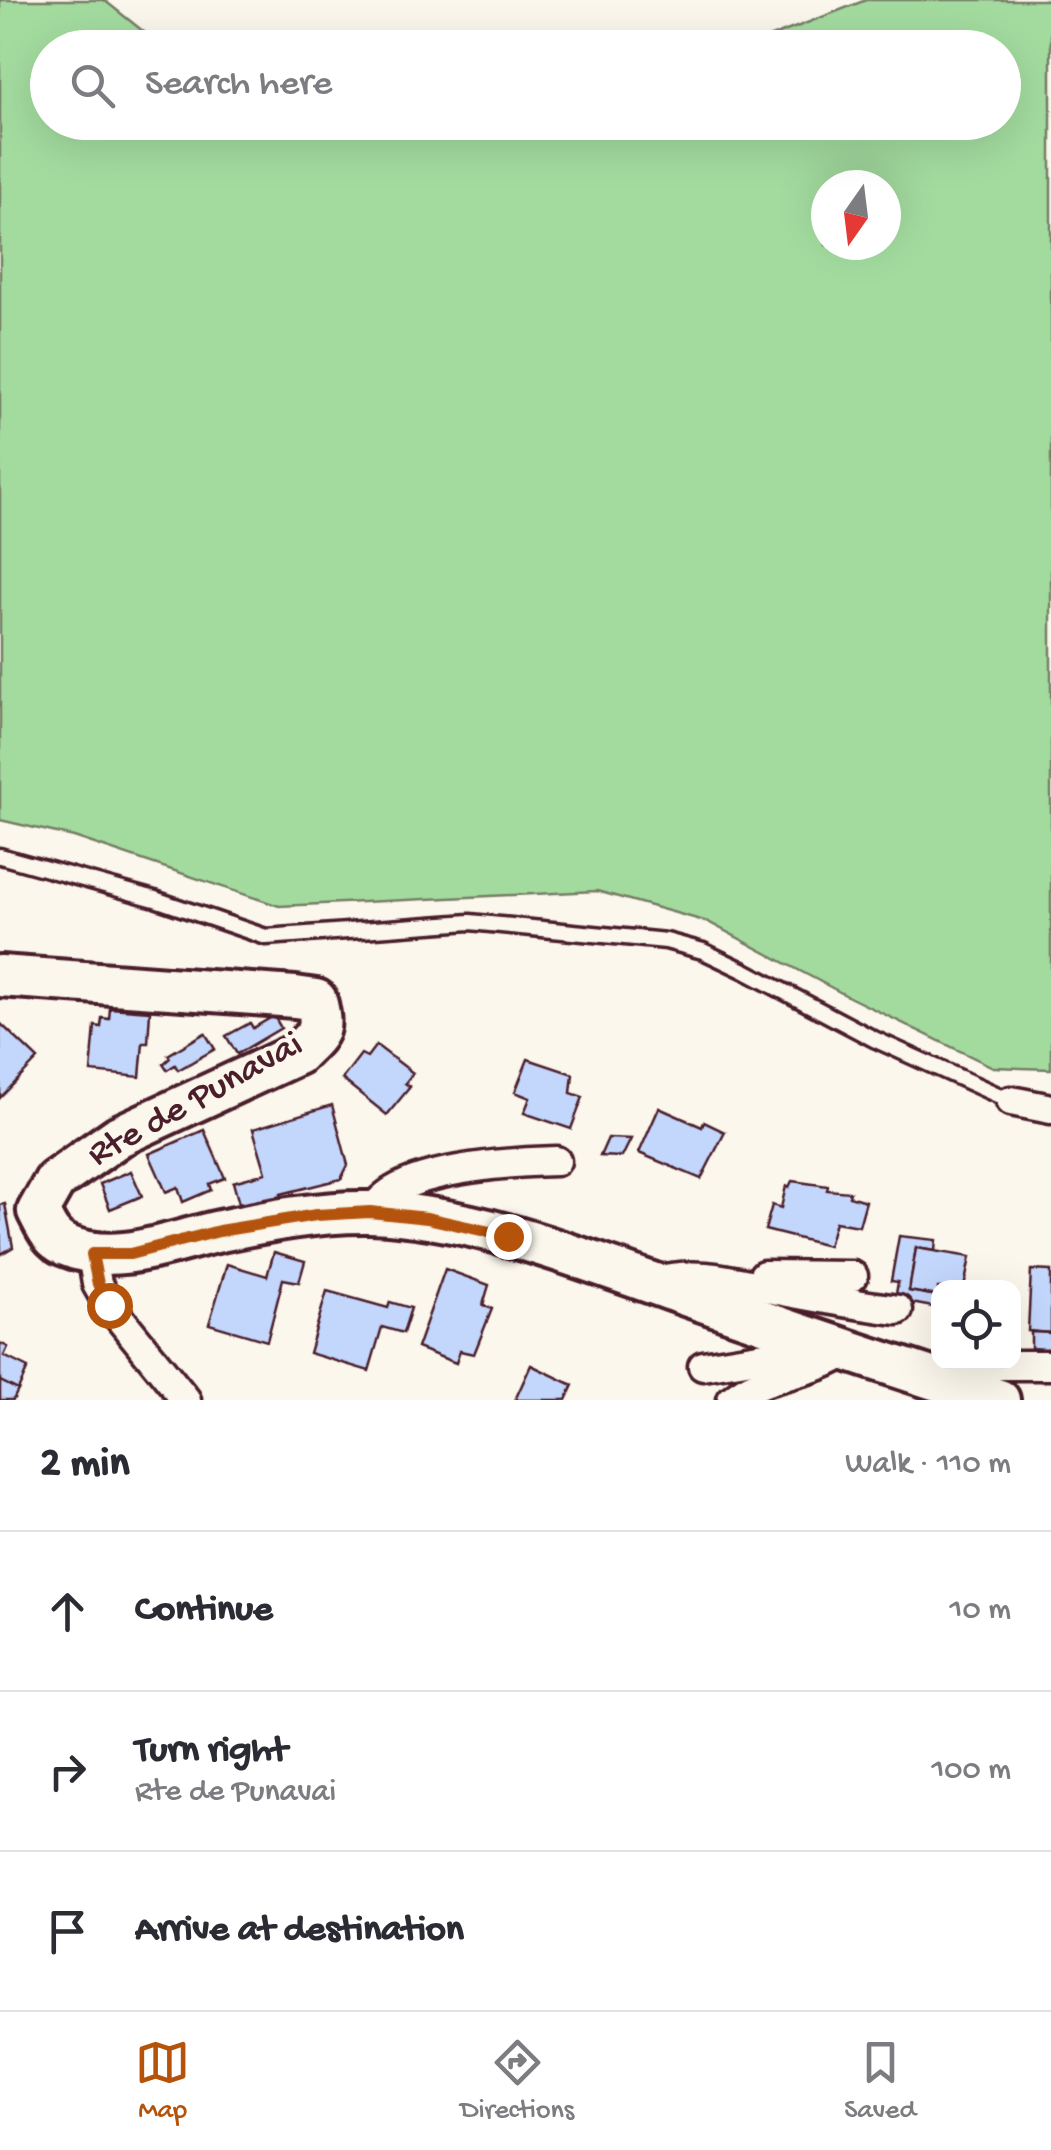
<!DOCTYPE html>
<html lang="en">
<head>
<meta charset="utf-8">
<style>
	body { margin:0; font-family:"Gochi Hand",sans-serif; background:#f2f2f3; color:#2b2b33 }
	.controls { position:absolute; right:30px; bottom:30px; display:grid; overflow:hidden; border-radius:20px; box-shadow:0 10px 40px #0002 }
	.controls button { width:90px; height:90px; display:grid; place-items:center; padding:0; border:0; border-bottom:2px solid #e1e1e2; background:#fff; color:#2b2b33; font:50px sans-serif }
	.compass { position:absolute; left:811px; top:170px; width:90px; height:90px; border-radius:50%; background:#fff; box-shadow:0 10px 40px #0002; rotate:194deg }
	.stop { position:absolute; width:30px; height:30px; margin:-22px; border:8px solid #b45309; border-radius:50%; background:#fff }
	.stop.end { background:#b45309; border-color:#fff; box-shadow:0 2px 10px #0008 }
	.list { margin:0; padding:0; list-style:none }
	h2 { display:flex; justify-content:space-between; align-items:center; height:130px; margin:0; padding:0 40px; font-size:42px }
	h2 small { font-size:32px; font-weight:400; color:#7c7c81 }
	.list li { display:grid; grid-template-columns:65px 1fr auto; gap:30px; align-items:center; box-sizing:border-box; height:160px; padding:0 40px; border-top:2px solid #e1e1e2 }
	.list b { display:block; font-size:38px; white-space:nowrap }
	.list p { margin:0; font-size:32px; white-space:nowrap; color:#7c7c81 }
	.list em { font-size:32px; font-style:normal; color:#7c7c81 }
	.icon { flex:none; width:55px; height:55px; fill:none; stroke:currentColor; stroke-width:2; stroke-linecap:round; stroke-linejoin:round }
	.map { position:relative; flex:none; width:1051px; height:1400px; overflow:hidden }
	.search { position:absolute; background:#fff; box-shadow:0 10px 40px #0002; left:30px; right:30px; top:30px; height:110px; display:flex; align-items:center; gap:25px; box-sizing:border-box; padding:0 35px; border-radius:55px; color:#7c7c81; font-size:38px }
	.sheet { height:610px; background:#fff }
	nav { display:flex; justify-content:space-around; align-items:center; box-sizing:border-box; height:140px; border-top:2px solid #e1e1e2; background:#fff; font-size:28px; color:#7c7c81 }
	nav a { display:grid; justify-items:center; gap:5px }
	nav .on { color:#b45309 }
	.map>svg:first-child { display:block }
	.green { fill:#a3db9f; stroke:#767d65; stroke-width:2.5; fill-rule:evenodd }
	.building { fill:#c3d6fb; stroke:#4a1f2b; stroke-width:2.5 }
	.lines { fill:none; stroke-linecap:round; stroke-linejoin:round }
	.lane-casing { stroke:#4a1f2b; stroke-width:21 }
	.street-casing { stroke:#4a1f2b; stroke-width:35 }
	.secondary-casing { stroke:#4a1f2b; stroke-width:48 }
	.lane { stroke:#fbf7ec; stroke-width:14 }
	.street { stroke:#fbf7ec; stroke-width:28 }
	.secondary { stroke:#fbf7ec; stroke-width:40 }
	.route { stroke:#b45309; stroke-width:12 }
	.labels { text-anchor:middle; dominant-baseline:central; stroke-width:8; stroke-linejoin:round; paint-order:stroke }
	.street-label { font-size:38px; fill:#4a1f2b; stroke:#fbf7ec }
</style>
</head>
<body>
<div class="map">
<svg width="1051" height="1400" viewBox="0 0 1051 1400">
	<rect width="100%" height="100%" fill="#fbf7ec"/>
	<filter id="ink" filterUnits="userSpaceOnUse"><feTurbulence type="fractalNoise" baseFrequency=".01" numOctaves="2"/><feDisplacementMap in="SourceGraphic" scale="20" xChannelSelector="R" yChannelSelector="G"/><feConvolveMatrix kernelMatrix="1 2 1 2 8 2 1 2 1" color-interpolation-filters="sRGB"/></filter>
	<g filter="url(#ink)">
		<path class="green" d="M0,0H104L163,47L48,48V122H1004V48L745,47L866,0H1051V1069L993,1067L851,998L708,922L597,891L279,906L74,837L0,820ZM826,185H886V245H826Z"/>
		<g class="building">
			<path d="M110,1008L150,1011L148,1043H143L140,1077L91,1072L95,1026L101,1027L102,1018L109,1019Z"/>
			<path d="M274,1016L281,1028L237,1054L226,1036L250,1023L253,1028Z"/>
			<path d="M0,1023L38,1059L0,1098Z"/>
			<path d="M205,1033L215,1049L178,1070L175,1065L167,1070L163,1064L170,1058L168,1055Z"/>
			<path d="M376,1045L413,1073L405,1083L410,1087L387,1115L342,1079L361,1054L367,1057Z"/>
			<path d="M528,1059L573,1074L571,1093L583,1097L571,1129L524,1113L530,1098L515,1092Z"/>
			<path d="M332,1105L348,1165L341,1179L281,1194L284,1207L243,1218L233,1182L266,1173L253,1129Z"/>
			<path d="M659,1108L702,1127L704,1122L725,1132L701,1179L639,1153Z"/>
			<path d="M204,1130L225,1178L209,1184L211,1190L183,1202L178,1187L166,1192L149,1154Z"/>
			<path d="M608,1138L631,1139L622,1157L600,1156Z"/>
			<path d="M131,1171L142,1196L110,1209L100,1184Z"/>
			<path d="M792,1181L828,1186L827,1190L850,1192L849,1196L866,1201L859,1226L835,1222L828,1246L765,1230L772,1205L781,1208L786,1186L789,1187Z"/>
			<path d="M5,1204L13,1247L1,1254L0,1205Z"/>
			<path d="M899,1236L936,1240L935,1251L916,1248L909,1291L938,1296V1308L895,1300L898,1282L891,1281Z"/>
			<path d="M916,1248L970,1257L964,1288H938V1296L909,1291Z"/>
			<path d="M274,1252L305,1261L299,1282L283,1279L267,1341L209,1324L227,1264L267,1276Z"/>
			<path d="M445,1269L489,1285L483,1305L492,1309L474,1354L460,1351L456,1363L417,1348Z"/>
			<path d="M1031,1270L1051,1271V1333L1028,1331Z"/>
			<path d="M327,1291L388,1308L390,1302L411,1308L403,1333L382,1327L369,1371L309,1353Z"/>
			<path d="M1031,1332L1051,1333V1350L1031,1348Z"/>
			<path d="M0,1343L8,1347L4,1356L28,1368L18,1390L0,1381Z"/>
			<path d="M531,1365L573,1385L566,1400H515Z"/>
			<path d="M0,1381L18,1390L13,1400H0Z"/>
		</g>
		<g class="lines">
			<defs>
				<path id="lane" d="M0,856L155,899L266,937L470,922L666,941L703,951L745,971L874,1039L1011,1101"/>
				<g id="street">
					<path d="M1011,1101L1051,1109"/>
					<path d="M369,1212C377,1205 384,1196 393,1191C429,1168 513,1162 556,1161"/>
					<path d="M92,1254L97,1284L109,1305L186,1400"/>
					<path d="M764,1275L853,1276"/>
					<path d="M656,1281C698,1270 732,1281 773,1289C814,1297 856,1305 898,1310"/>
					<path d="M703,1366L784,1353L808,1338"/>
					<path d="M949,1384L968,1369L987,1365H1051"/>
					<path d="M732,1400C763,1372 812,1377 846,1351"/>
				</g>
				<path id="secondary" d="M0,976L295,997L316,1000C324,1032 319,1032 297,1054L119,1136L55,1181L38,1211C45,1224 50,1239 65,1245C116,1267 169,1242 220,1231C268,1221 320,1211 370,1212C478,1216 582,1259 683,1294C788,1331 893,1366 999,1400"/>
			</defs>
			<use href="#lane" class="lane-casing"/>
			<use href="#street" class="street-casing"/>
			<use href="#secondary" class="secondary-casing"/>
			<use href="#lane" class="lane"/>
			<use href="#street" class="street"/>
			<use href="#secondary" class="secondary"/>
		</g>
	</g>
	<g class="lines" filter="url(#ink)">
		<path class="route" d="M109,1305L98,1284L92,1254H130L219,1231L316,1215L370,1212L427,1218L508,1236"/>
	</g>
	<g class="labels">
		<g class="street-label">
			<text transform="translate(196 1101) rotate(-29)">Rte de Punavai</text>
		</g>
	</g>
</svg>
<div class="controls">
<button><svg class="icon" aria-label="locate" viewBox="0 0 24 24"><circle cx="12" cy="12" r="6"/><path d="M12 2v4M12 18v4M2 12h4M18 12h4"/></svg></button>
</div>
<svg class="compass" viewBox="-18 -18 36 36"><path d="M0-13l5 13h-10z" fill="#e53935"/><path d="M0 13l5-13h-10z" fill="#7c7c81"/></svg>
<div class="stop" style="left:109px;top:1305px"></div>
<div class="stop end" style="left:508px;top:1236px"></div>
<div class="search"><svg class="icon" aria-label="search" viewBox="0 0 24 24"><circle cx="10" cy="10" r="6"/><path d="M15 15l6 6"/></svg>Search here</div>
</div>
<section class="sheet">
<h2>2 min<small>Walk · 110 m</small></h2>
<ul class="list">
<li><svg class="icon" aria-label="ahead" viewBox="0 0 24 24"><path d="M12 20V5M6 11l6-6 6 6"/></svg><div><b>Continue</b></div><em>10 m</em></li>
<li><svg class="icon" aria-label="right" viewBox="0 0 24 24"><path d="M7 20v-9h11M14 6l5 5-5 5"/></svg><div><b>Turn right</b><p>Rte de Punavai</p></div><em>100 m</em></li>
<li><svg class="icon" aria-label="arrive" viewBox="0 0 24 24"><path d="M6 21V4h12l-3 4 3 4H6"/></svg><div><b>Arrive at destination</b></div></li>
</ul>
</section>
<nav>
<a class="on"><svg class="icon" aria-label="map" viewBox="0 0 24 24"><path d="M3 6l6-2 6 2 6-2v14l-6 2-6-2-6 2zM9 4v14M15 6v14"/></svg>Map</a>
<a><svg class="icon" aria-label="directions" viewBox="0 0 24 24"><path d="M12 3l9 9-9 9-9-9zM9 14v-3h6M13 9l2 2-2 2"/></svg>Directions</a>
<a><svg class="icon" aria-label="saved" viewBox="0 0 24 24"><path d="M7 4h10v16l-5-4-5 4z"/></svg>Saved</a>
</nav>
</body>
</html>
